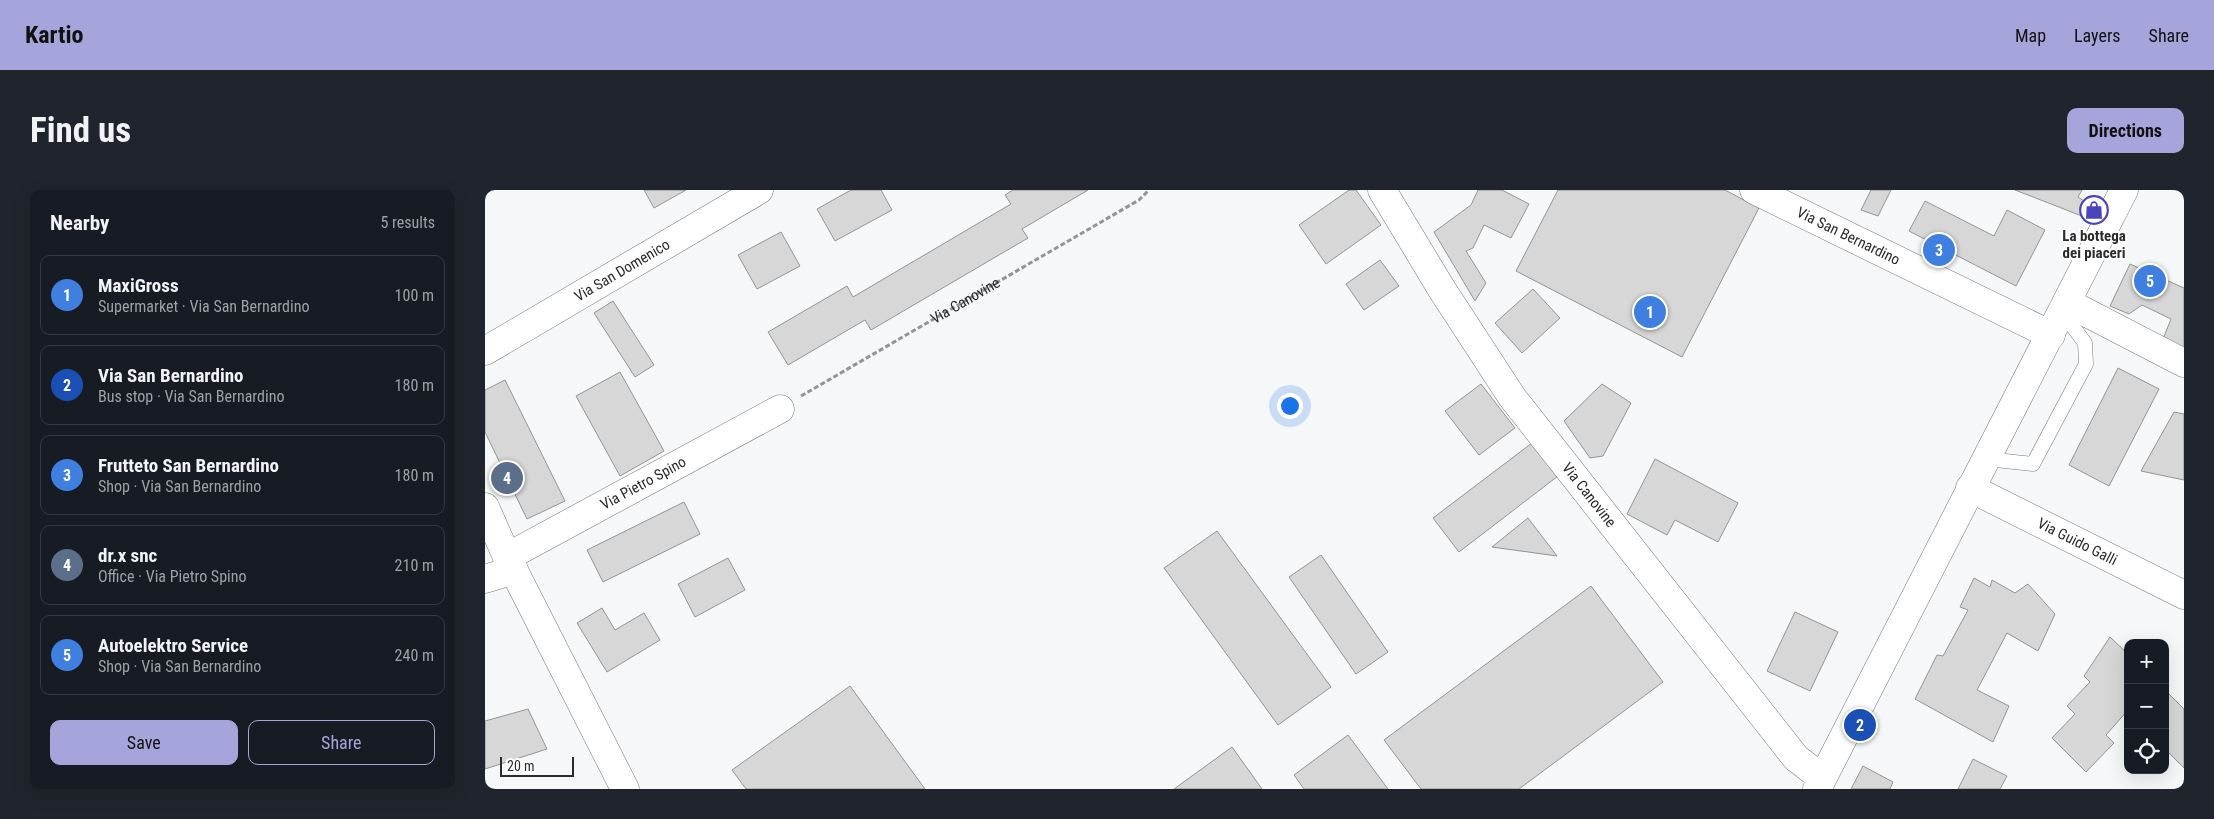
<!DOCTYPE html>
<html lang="en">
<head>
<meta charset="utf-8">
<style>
	body { margin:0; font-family:"Roboto Condensed",sans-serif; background:#20242c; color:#f1f3f6 }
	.controls { position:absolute; right:15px; bottom:15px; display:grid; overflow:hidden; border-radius:10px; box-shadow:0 5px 20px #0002 }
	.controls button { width:45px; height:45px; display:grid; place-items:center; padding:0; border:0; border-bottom:1px solid #363941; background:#171b24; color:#f1f3f6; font:25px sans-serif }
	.scale { position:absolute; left:15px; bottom:12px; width:74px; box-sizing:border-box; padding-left:5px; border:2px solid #2b2b2c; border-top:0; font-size:14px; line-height:18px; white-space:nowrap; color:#2b2b2c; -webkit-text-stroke:4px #fff; paint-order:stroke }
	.you { position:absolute; left:804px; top:215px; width:18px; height:18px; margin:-12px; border:4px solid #fff; border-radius:50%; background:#1a73e8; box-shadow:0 0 0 8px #1a73e833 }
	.badge { display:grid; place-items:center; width:32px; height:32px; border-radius:50%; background:#a6a5db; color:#fff; font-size:16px; font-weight:700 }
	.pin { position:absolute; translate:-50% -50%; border:2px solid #fff; box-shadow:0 1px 5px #0006 }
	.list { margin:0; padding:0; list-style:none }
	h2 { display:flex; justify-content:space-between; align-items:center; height:65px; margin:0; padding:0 20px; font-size:21px }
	h2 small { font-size:16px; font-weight:400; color:#9ea1a6 }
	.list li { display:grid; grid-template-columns:32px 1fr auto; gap:15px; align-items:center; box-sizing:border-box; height:80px; margin:0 10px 10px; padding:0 10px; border:1px solid #363941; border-radius:10px }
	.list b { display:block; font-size:19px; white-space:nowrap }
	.list p { margin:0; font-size:16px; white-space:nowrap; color:#9ea1a6 }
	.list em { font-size:16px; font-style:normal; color:#9ea1a6 }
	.actions { display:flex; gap:10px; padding:15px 20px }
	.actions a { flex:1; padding:11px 0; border:1px solid #a6a5db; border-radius:10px; text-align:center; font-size:18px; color:#a6a5db }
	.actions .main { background:#a6a5db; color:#111 }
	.icon { flex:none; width:28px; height:28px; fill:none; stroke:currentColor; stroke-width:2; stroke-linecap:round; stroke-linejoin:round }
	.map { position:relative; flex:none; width:1699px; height:599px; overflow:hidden; border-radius:10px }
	header { display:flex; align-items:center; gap:30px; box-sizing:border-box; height:70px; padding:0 25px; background:#a6a5db; color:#111 }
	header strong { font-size:24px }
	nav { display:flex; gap:28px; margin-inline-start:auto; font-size:18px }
	.intro { display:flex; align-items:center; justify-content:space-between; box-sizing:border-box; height:120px; padding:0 30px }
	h1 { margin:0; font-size:35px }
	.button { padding:12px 22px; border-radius:10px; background:#a6a5db; color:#111; font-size:18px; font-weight:700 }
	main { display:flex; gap:30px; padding:0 30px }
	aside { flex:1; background:#171b24; border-radius:10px; box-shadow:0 5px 20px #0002 }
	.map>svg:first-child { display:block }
	.building { fill:#d8d7d8; stroke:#949494 }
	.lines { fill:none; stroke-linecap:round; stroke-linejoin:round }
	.service-casing { stroke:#78797a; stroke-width:15 }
	.minor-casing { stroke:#78797a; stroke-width:29 }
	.secondary-casing { stroke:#78797a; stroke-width:29 }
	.path { stroke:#939495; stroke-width:3; stroke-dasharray:5 2.5; stroke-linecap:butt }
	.service { stroke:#fff; stroke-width:14 }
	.minor { stroke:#fff; stroke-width:28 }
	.secondary { stroke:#fff; stroke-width:28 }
	.labels { text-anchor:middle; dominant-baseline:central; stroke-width:4; stroke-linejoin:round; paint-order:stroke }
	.street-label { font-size:15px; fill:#2b2b2c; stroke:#fff }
	.poi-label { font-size:15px; font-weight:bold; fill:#2b2b2c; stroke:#fff }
</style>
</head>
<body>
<header>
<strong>Kartio</strong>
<nav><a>Map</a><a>Layers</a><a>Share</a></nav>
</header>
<div class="intro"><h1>Find us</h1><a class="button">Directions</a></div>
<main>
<aside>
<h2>Nearby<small>5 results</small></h2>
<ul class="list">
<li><span class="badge" style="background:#3f7fe0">1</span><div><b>MaxiGross</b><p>Supermarket · Via San Bernardino</p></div><em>100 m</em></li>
<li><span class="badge" style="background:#1a4fb4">2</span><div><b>Via San Bernardino</b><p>Bus stop · Via San Bernardino</p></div><em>180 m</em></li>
<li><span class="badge" style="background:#3f7fe0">3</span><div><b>Frutteto San Bernardino</b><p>Shop · Via San Bernardino</p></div><em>180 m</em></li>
<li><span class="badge" style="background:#5c6f8a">4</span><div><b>dr.x snc</b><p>Office · Via Pietro Spino</p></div><em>210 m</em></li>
<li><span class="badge" style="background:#3f7fe0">5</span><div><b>Autoelektro Service</b><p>Shop · Via San Bernardino</p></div><em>240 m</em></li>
</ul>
<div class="actions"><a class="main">Save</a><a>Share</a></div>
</aside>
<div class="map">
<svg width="1699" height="599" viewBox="0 0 1699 599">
	<rect width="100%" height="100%" fill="#f6f7f8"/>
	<g class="building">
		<path d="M159,0H201L169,18Z"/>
		<path d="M366,0H396L407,20L350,51L332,19Z"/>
		<path d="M528,0H603L537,39L543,48L386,140L380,130L303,175L283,142L362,96L368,107L526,14L520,5Z"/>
		<path d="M864,0H871L896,35L841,74L814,35Z"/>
		<path d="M993,0H1017L1044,14L1026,48L999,35L988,58L981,61L1001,93L990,111L949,42L986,15Z"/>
		<path d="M1073,0H1240L1274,18L1197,167L1031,81Z"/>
		<path d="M1386,0H1406L1393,26L1376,20Z"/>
		<path d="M1530,0H1597L1593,7L1608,17L1602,28Z"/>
		<path d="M1440,11L1509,46L1522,20L1560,40L1531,96L1424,41Z"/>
		<path d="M296,42L315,76L272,99L253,65Z"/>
		<path d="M895,70L914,96L879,120L861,94Z"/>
		<path d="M1645,74L1699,98V159L1678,149L1686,129L1657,115L1644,124L1625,116Z"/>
		<path d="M1048,99L1075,128L1037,163L1010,133Z"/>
		<path d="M128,111L169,175L150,187L109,123Z"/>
		<path d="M1633,178L1674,199L1624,296L1584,275Z"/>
		<path d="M135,182L179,261L135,286L91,206Z"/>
		<path d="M20,190L80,311L42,329L0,242V200Z"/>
		<path d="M996,194L1030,238L994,265L960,221Z"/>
		<path d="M1117,194L1146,213L1118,266L1105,268L1079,231Z"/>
		<path d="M1689,222L1699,224V290L1656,281Z"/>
		<path d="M1047,253L1073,286L974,362L948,328Z"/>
		<path d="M1170,269L1253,313L1233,352L1190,330L1182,345L1142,324Z"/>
		<path d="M199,312L215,344L118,392L102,360Z"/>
		<path d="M1043,328L1072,366L1007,357Z"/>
		<path d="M732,341L846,497L793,535L679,378Z"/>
		<path d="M836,365L903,462L871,484L804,387Z"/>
		<path d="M243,368L260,400L210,427L193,394Z"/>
		<path d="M1489,388L1505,397L1507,390L1530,403L1543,394L1570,424L1553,461L1522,443L1492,500L1524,516L1508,552L1430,509L1452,465L1458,466L1483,420L1475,417Z"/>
		<path d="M1106,396L1178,492L1034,599H936L899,550Z"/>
		<path d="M117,418L130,440L159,423L175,450L122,482L92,433Z"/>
		<path d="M1310,422L1353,442L1325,501L1282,481Z"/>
		<path d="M1625,447L1643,464V520L1621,545L1629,553L1601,582L1567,548L1590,524L1582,516L1605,492L1599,486Z"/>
		<path d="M365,496L440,599H261L247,580Z"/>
		<path d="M1680,500L1699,519V578L1680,559Z"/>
		<path d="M43,519L62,559L0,579V531Z"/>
		<path d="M863,545L903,599H819L809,585Z"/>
		<path d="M747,557L777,599H689Z"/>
		<path d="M1488,569L1522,586L1515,599H1473Z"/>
		<path d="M1378,576L1408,592L1405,599H1366Z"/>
	</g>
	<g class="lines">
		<defs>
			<path id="service" d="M1501,269L1548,274L1601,174L1600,153L1577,122"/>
			<g id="minor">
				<path id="s2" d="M897,0L956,98L1027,207L1311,568L1337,588"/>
				<path id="s3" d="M1269,0L1566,145"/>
				<path d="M1583,113L1699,173"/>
				<path id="s4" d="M0,161L274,0"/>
				<path id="s5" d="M1485,298L1699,405"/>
				<path d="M0,317L22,367L140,599"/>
				<path id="s6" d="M22,367L295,219"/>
				<path d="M0,389L29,380"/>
			</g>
			<path id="secondary" d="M1332,599L1639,0"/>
		</defs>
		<use href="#service" class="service-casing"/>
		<use href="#minor" class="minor-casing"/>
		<use href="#secondary" class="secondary-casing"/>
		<path class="path" id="s1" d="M316,206L654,10L664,0"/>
		<use href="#service" class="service"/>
		<use href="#minor" class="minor"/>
		<use href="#secondary" class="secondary"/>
	</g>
	<defs>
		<symbol id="shop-ring" viewBox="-11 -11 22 22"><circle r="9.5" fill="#fff" stroke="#4a45bb" stroke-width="1.5"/><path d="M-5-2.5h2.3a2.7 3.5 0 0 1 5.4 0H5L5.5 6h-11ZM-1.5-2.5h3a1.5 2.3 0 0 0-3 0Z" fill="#4a45bb"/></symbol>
	</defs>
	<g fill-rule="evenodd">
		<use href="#shop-ring" x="1593" y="4" width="32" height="32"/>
	</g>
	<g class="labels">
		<g class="street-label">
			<text stroke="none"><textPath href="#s3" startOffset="105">Via San Bernardino</textPath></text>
			<text stroke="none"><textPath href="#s4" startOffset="159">Via San Domenico</textPath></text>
			<text stroke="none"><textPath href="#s1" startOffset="190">Via Canovine</textPath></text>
			<text stroke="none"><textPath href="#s6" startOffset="155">Via Pietro Spino</textPath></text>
			<text stroke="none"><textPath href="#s2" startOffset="369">Via Canovine</textPath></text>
			<text stroke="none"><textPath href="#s5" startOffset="120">Via Guido Galli</textPath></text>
		</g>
		<g class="poi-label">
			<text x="1609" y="46">La bottega<tspan x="1609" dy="17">dei piaceri</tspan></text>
		</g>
	</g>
</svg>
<div class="controls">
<button>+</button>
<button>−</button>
<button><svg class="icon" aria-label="locate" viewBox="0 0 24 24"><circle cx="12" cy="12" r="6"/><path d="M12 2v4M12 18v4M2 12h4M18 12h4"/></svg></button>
</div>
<div class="scale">20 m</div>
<div class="you"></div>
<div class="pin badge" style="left:1165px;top:122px;background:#3f7fe0">1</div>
<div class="pin badge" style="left:1375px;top:535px;background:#1a4fb4">2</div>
<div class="pin badge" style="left:1454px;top:60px;background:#3f7fe0">3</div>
<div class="pin badge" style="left:22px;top:288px;background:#5c6f8a">4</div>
<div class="pin badge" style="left:1665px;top:91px;background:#3f7fe0">5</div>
</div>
</main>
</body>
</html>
